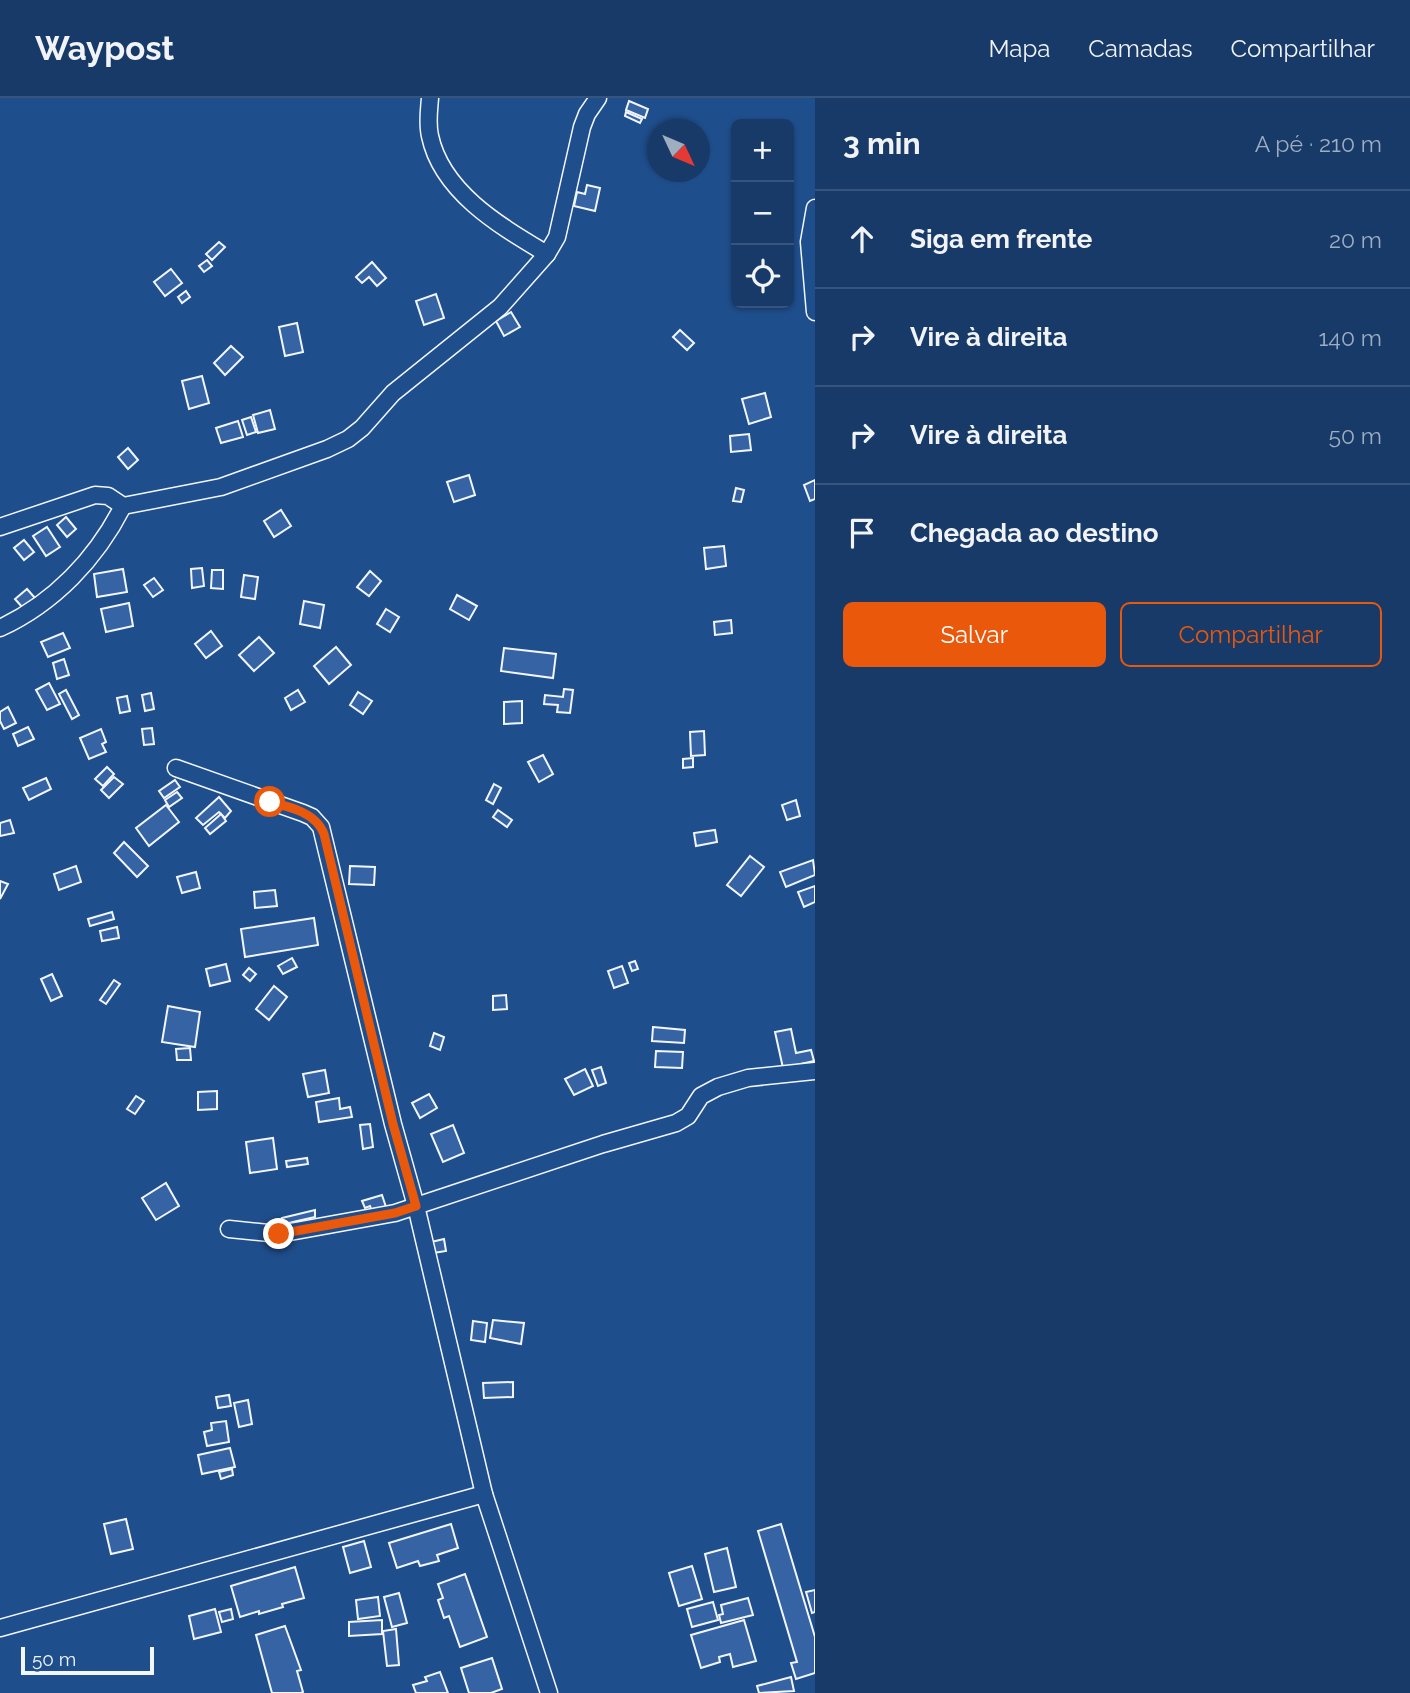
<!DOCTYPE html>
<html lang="pt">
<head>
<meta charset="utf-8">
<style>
	body { margin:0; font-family:Raleway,sans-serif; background:#244571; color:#f1f3f6 }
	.controls { position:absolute; right:21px; top:21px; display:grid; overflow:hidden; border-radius:10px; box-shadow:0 2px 5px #0004 }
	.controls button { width:63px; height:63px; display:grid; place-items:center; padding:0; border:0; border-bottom:2px solid #36547d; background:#173a69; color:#f1f3f6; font:35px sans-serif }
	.compass { position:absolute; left:647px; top:21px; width:63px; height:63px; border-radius:50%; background:#173a69; box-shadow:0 2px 5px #0004; rotate:134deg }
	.scale { position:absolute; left:21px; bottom:18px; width:133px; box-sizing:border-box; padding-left:7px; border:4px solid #f2f6ff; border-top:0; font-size:19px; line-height:24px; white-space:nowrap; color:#f2f6ff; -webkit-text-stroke:5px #1f4e8c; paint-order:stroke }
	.stop { position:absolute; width:21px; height:21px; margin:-16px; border:5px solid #ea580c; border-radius:50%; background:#fff }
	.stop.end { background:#ea580c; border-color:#fff; box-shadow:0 2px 7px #0008 }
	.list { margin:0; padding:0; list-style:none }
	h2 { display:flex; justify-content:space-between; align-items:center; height:91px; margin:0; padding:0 28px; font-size:30px }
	h2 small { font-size:23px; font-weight:400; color:#9eadc0 }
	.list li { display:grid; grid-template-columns:46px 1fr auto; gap:21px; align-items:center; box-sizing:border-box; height:98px; padding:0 28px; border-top:2px solid #36547d }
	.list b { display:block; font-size:26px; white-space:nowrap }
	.list em { font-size:23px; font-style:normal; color:#9eadc0 }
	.actions { display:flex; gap:14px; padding:21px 28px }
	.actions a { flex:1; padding:16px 0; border:2px solid #ea580c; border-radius:10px; text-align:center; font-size:24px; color:#ea580c }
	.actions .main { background:#ea580c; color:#fff }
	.icon { flex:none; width:38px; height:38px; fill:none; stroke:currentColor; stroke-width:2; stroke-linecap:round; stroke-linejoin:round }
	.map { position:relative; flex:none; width:815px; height:1595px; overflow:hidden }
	header { display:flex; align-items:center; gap:42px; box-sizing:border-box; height:98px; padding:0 35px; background:#173a69; border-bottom:2px solid #36547d }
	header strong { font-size:33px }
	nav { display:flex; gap:38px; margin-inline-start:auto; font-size:24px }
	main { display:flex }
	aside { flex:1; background:#173a69 }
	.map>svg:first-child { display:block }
	.building { fill:#3563a3; stroke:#f2f6ff; stroke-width:2 }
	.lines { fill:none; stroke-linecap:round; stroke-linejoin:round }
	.street-casing { stroke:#f2f6ff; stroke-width:19 }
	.street { stroke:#1f4e8c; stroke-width:16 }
	.route { stroke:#ea580c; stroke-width:9 }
</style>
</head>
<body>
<header>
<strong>Waypost</strong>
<nav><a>Mapa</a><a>Camadas</a><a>Compartilhar</a></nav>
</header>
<main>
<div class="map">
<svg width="815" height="1595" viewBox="0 0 815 1595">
	<rect width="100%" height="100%" fill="#1f4e8c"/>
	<g class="building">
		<path d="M629,3L648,11L645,20L626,12Z"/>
		<path d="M626,14L642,21L640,25L625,18Z"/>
		<path d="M587,87L600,90L595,113L574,108L577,94L585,96Z"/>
		<path d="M219,144L225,149L212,162L206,156Z"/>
		<path d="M207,162L212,168L204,174L199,168Z"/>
		<path d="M372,164L386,180L377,188L369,179L362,185L356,179Z"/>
		<path d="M171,171L182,185L165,198L154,184Z"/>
		<path d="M186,193L190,199L182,205L178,199Z"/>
		<path d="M436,196L444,220L424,227L416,203Z"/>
		<path d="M511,214L520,229L504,238L496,223Z"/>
		<path d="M297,225L303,254L285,258L279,229Z"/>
		<path d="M680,232L694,245L687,252L673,239Z"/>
		<path d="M231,248L243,259L225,277L214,265Z"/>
		<path d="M202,278L209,305L189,311L182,283Z"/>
		<path d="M765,295L771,319L749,326L742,301Z"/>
		<path d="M270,312L275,331L258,335L253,317Z"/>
		<path d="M251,319L256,334L247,337L242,322Z"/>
		<path d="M238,323L243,339L221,345L216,330Z"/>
		<path d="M749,336L751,352L731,354L730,338Z"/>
		<path d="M128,350L138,362L128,371L118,359Z"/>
		<path d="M469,377L475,397L454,404L447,384Z"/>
		<path d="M815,382V401L810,403L804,387Z"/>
		<path d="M736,390L744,392L741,404L733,403Z"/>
		<path d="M281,412L291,428L274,439L264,423Z"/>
		<path d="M66,419L76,431L67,439L57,427Z"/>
		<path d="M47,429L60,449L46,458L33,438Z"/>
		<path d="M24,442L34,454L24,462L14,450Z"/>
		<path d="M724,448L726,468L706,471L704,450Z"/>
		<path d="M202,470L204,488L192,490L191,471Z"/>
		<path d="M123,471L127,494L97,499L94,476Z"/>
		<path d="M212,472H223V491L211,490Z"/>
		<path d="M370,473L381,483L369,498L357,489Z"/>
		<path d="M244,477L258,479L255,501L241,499Z"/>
		<path d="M154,480L163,492L153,499L144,487Z"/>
		<path d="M27,491L35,500L23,510L15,501Z"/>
		<path d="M457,497L477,508L469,522L450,511Z"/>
		<path d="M304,503L324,507L320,530L300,526Z"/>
		<path d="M129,505L133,528L106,534L101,511Z"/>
		<path d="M386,511L399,519L390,534L377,526Z"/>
		<path d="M731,522L732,535L715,537L714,524Z"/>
		<path d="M211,533L222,548L206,560L195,546Z"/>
		<path d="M63,535L70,550L48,559L41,544Z"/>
		<path d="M259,539L274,555L254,573L239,557Z"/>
		<path d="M336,549L351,567L329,586L314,568Z"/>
		<path d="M504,550L556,556L553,580L501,573Z"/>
		<path d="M64,561L69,577L57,581L53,565Z"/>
		<path d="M49,585L60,606L47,612L36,592Z"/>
		<path d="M564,591L573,592L570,615L557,614L558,607L544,606L545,597L563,599Z"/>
		<path d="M66,592L79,617L72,621L59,596Z"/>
		<path d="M298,592L305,604L291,612L285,600Z"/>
		<path d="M358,594L372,603L363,616L350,607Z"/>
		<path d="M151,595L154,611L145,613L142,597Z"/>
		<path d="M127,598L130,613L120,615L117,600Z"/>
		<path d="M522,603V625L504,626V604Z"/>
		<path d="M8,609L16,625L4,631L0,623V614Z"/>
		<path d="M28,629L34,641L18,648L13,636Z"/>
		<path d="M152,630L154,646L144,647L142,631Z"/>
		<path d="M101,631L106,644L102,646L106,654L89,661L80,640Z"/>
		<path d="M704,633L705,657L691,658L690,634Z"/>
		<path d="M543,657L553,676L539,684L528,664Z"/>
		<path d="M693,660V669L683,670V661Z"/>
		<path d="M107,669L114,676L103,688L95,681Z"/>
		<path d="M114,679L123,686L109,700L101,692Z"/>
		<path d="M46,680L51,691L29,702L23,690Z"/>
		<path d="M175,682L180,689L164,700L159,693Z"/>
		<path d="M494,686L501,690L493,706L486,702Z"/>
		<path d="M177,694L182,700L169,709L165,702Z"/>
		<path d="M219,699L231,713L225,720L219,714L203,727L196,720Z"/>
		<path d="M796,702L800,718L787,722L782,707Z"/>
		<path d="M166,707L179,724L149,748L136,730Z"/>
		<path d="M498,712L512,722L507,729L493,719Z"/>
		<path d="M221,716L226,723L210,736L205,730Z"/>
		<path d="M10,722L14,735L0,738V725Z"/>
		<path d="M715,732L717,744L696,748L694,735Z"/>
		<path d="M124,744L148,768L137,779L114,755Z"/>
		<path d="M750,758L764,769L741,798L727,787Z"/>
		<path d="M813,762L815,777L786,789L780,774Z"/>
		<path d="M76,768L81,784L59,792L54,776Z"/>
		<path d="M350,768L375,769L374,787L349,786Z"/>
		<path d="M196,774L200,790L182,795L177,779Z"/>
		<path d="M0,783L8,786L0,801Z"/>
		<path d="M815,788V804L804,809L798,794Z"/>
		<path d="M275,792L277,808L255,810L254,794Z"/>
		<path d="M112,814L114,821L90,828L88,821Z"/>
		<path d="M314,820L318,847L245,859L241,831Z"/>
		<path d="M117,829L119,840L102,843L100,833Z"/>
		<path d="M292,860L297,869L283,876L278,868Z"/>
		<path d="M635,863L638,871L632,873L629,865Z"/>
		<path d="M226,866L230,883L210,888L206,871Z"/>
		<path d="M622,868L628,885L614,890L608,873Z"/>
		<path d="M249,870L256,876L250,883L243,877Z"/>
		<path d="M52,876L62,898L51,903L41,881Z"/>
		<path d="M114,882L120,886L106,906L100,902Z"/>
		<path d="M274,888L287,899L269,922L256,911Z"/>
		<path d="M506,897L507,911L493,912V898Z"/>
		<path d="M168,908L200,914L195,949L162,944Z"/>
		<path d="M653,929L685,932L684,945L652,943Z"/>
		<path d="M791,931L796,955L811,952L814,963L783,970L775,934Z"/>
		<path d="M434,935L444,939L440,952L430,948Z"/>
		<path d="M190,950L191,962H177L176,951Z"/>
		<path d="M656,953L683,954L682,970L655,969Z"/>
		<path d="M601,969L606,985L598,988L592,972Z"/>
		<path d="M585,971L593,988L574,997L565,981Z"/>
		<path d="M325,972L329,995L308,999L303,976Z"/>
		<path d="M217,993V1011L198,1012V994Z"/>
		<path d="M429,996L437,1010L420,1020L412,1005Z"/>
		<path d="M136,998L144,1003L135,1016L127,1011Z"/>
		<path d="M339,1000L340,1011L350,1009L352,1019L319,1024L316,1004Z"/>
		<path d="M370,1026L373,1049L363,1051L360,1027Z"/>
		<path d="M453,1027L464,1055L443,1064L431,1036Z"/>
		<path d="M273,1040L277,1071L250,1075L246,1044Z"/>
		<path d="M307,1060L308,1066L287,1069L286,1063Z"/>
		<path d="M166,1085L179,1108L156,1122L142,1100Z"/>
		<path d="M382,1097L387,1112L372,1114L370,1108L365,1110L362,1103Z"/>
		<path d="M315,1112V1119L284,1126L282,1120Z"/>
		<path d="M444,1141L446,1153L433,1155L431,1144Z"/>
		<path d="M493,1222L524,1225L521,1246L490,1240Z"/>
		<path d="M473,1223L487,1225L485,1244L471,1242Z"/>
		<path d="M513,1284V1299L484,1300L483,1285Z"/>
		<path d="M229,1297L231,1308L218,1310L216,1299Z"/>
		<path d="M248,1302L252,1326L239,1329L234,1305Z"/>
		<path d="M226,1323L229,1344L207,1348L204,1334L212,1332L211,1325Z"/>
		<path d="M230,1350L235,1369L202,1376L198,1357Z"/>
		<path d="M232,1371L233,1377L221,1381L219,1374Z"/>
		<path d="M126,1421L133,1451L111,1456L104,1426Z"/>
		<path d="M451,1426L458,1450L437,1457L439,1463L420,1468L418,1463L397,1470L389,1445Z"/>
		<path d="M781,1426L815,1539V1575L796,1581L791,1565L797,1564L758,1433Z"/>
		<path d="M364,1443L371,1469L350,1475L343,1449Z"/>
		<path d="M727,1450L736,1489L714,1494L705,1456Z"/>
		<path d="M692,1468L702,1501L679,1508L669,1475Z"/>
		<path d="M295,1469L304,1500L282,1506L283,1509L259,1516V1513L240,1519L231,1488Z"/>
		<path d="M465,1476L487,1539L460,1549L449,1518L444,1520L438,1502L443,1500L438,1486Z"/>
		<path d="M815,1492V1514L812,1515L806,1494Z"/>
		<path d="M399,1495L407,1525L392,1529L384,1499Z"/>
		<path d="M378,1499L380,1518L358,1521L356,1502Z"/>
		<path d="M748,1500L753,1517L721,1525L719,1517L723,1516L721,1507Z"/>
		<path d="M713,1504L718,1522L692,1529L687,1511Z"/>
		<path d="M215,1511L221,1534L194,1541L189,1518Z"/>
		<path d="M231,1511L233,1521L222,1524L219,1514Z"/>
		<path d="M382,1522V1536L349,1538V1524Z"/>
		<path d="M744,1522L756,1563L733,1569L730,1556L719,1559L720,1564L701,1570L691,1537Z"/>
		<path d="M285,1528L301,1572L297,1573L303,1594L301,1595H272L256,1537Z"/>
		<path d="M396,1531L399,1567L387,1568L383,1533Z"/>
		<path d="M492,1560L502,1591L491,1595H469L461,1570Z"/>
		<path d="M440,1574L448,1595H416L413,1587L427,1583L425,1579Z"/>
		<path d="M791,1579L794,1593L759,1595L757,1588Z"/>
	</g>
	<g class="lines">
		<defs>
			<g id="street">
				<path d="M430,0C429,13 427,25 430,38C442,95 502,129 547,156"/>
				<path d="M815,110L809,144L815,214"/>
				<path d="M0,429L95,397L108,398L123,408L221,389L327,351L348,341L362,330L393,295L500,209L547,156L557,139L582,29L587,16L598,0"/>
				<path d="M0,530C54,505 96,461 123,408"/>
				<path d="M176,670L303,715L312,719L321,729L393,1026L416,1108L484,1396L549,1595"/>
				<path d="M229,1131L279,1136L395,1115L603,1046L676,1025L688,1018L701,998L718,989L748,980L815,973"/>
				<path d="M0,1530L484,1396"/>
			</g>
		</defs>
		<use href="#street" class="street-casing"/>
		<use href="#street" class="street"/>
	</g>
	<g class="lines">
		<path class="route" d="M270,704C291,709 316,715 324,736L393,1026L416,1108L395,1115L279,1136"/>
	</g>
</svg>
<div class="controls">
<button>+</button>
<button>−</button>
<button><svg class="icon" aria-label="locate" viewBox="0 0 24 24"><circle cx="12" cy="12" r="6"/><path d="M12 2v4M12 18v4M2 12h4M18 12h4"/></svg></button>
</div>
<svg class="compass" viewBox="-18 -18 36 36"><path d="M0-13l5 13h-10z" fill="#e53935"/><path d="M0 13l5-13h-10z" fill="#9eadc0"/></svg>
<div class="scale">50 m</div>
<div class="stop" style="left:270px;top:704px"></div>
<div class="stop end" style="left:279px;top:1136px"></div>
</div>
<aside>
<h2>3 min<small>A pé · 210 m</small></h2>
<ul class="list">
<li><svg class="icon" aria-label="ahead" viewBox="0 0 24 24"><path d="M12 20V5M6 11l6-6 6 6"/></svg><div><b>Siga em frente</b></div><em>20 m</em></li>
<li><svg class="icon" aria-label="right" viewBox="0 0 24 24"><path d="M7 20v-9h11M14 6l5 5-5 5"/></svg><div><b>Vire à direita</b></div><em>140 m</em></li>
<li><svg class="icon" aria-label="right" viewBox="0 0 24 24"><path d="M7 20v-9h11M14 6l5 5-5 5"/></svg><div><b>Vire à direita</b></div><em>50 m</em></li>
<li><svg class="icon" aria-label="arrive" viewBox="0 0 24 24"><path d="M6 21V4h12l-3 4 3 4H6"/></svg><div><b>Chegada ao destino</b></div></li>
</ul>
<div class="actions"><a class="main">Salvar</a><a>Compartilhar</a></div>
</aside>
</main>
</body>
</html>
